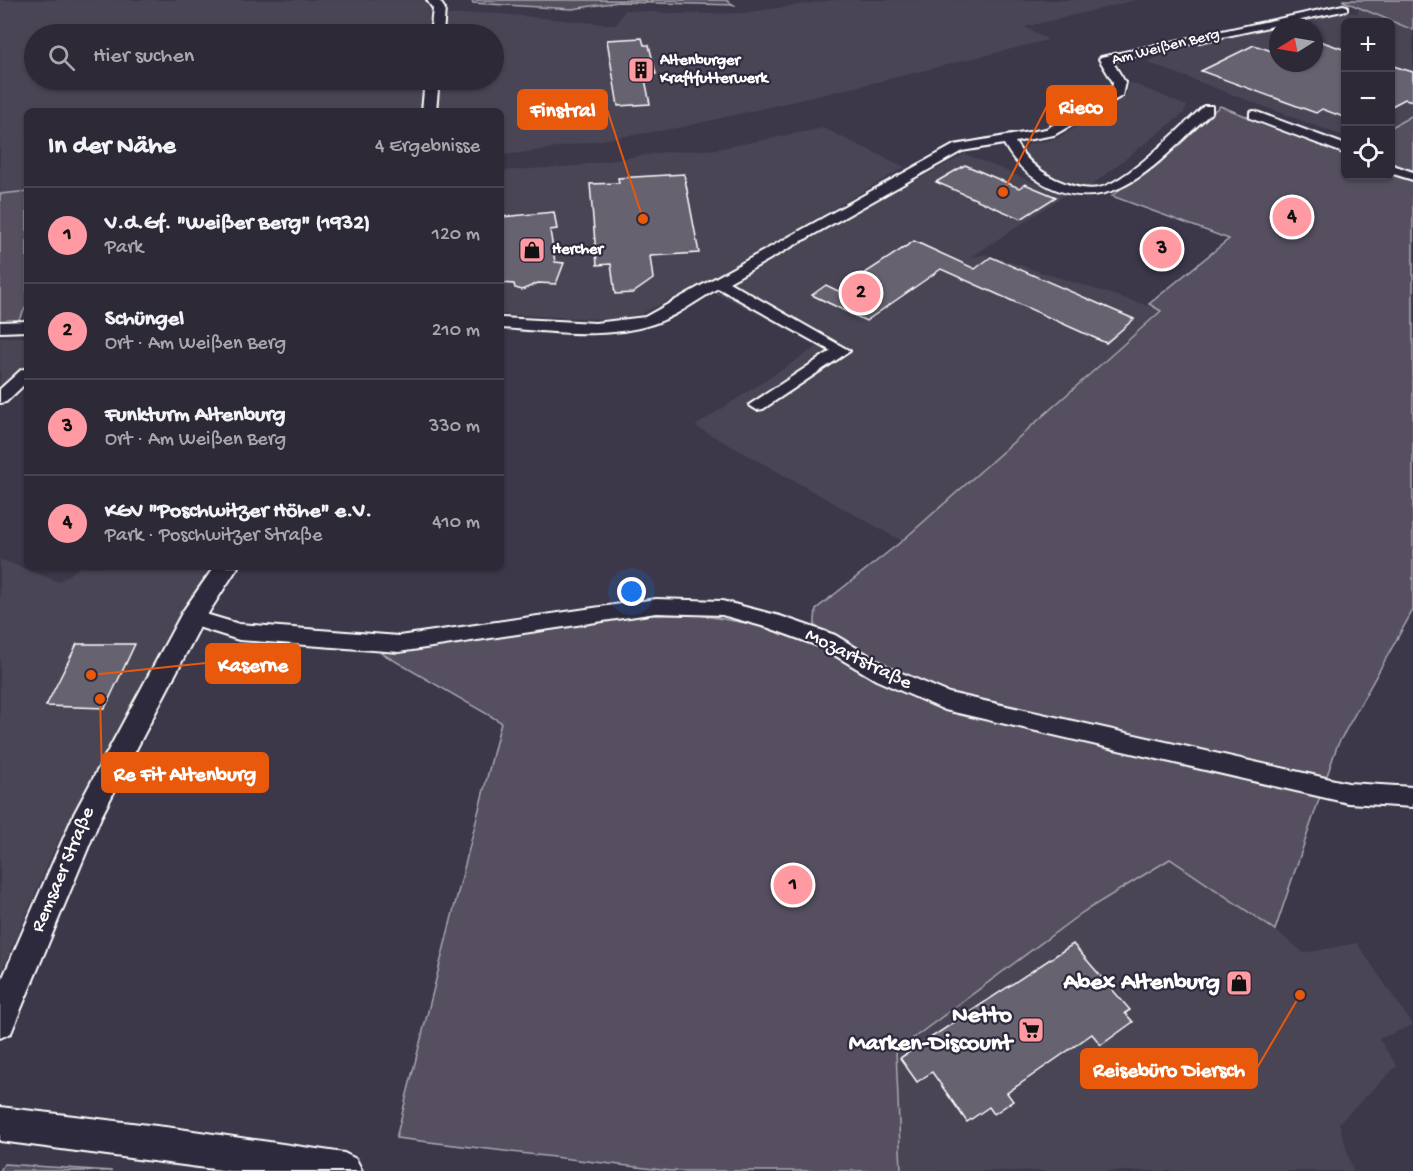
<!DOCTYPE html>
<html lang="de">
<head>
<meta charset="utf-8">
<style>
	body { margin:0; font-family:"Gochi Hand",sans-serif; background:#35313f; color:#f1f3f6 }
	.controls { position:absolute; right:18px; top:18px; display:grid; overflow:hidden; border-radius:9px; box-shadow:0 2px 4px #0004 }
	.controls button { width:54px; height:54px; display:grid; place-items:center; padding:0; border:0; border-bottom:2px solid #484552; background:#2d2937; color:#f1f3f6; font:30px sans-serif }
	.compass { position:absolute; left:1269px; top:18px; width:54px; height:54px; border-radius:50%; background:#2d2937; box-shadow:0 2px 4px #0004; rotate:259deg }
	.you { position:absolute; left:632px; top:592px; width:21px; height:21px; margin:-15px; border:4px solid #fff; border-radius:50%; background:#1a73e8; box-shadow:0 0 0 9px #1a73e833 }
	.badge { display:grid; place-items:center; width:39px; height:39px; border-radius:50%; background:#ff9aa2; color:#111; font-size:20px; font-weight:700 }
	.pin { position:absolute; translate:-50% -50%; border:3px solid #fff; box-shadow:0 2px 6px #0006 }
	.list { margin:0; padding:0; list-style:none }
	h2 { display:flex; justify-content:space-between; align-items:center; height:78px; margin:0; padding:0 24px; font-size:26px }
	h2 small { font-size:20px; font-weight:400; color:#a7a6ad }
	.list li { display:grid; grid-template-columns:39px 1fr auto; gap:18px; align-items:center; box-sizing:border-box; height:96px; padding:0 24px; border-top:2px solid #484552 }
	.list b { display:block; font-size:22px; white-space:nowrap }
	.list p { margin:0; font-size:20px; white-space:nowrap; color:#a7a6ad }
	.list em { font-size:20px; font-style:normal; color:#a7a6ad }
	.icon { flex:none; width:33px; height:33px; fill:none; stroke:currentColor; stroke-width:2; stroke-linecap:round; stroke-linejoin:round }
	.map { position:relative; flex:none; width:1413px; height:1171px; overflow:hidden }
	.search { position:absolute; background:#2d2937; box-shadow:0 2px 4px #0004; left:24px; top:24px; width:480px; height:66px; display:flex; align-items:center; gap:15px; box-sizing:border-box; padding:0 21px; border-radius:33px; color:#a7a6ad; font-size:22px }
	.panel { position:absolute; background:#2d2937; box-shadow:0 2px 4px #0004; left:24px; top:108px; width:480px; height:462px; border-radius:9px }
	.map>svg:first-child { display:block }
	.built { fill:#494455; fill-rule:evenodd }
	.green { fill:#555060; stroke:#aaa8b0; stroke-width:1.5 }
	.building { fill:#666270; stroke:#fff; stroke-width:1.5 }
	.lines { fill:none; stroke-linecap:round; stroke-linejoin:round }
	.minor-casing { stroke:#fff; stroke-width:4 }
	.tertiary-casing { stroke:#fff; stroke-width:4 }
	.minor { fill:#2f2a3d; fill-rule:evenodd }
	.tertiary { fill:#2f2a3d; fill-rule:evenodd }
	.labels { text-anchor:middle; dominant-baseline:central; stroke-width:4.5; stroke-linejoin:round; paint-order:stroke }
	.far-street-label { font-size:16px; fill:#fff; stroke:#2f2a3d }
	.far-poi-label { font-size:16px; font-weight:bold; fill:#fff; stroke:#2f2a3d; text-anchor:start }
	.street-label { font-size:20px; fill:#fff; stroke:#2f2a3d }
	.near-poi-label { font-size:24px; font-weight:bold; fill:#fff; stroke:#2f2a3d; text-anchor:end }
	.leader { fill:none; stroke:#e8590c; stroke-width:2 }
	.callout-dot { fill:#e8590c; stroke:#2f2a3d; stroke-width:2 }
	.callout { fill:#e8590c; stroke:#e8590c; stroke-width:2 }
	.callout-label { font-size:21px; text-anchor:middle; font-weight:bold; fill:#fff }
</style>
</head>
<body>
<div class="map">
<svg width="1413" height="1171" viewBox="0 0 1413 1171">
	<rect width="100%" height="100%" fill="#3c3749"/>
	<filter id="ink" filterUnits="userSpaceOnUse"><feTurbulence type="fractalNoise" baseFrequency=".0167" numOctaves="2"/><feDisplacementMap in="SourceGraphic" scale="12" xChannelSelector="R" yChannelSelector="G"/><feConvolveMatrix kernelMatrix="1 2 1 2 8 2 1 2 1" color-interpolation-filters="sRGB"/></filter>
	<g filter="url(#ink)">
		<g class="built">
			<path d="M0,0H424L428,3L429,16L490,13L616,25L625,10L682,14L743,13L833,0H1137L1025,27L1048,40L873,83L683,127L522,153L501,155V111H27V192L0,194ZM34,34H494V80H34Z"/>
			<path d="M1359,8L1413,30V115L1391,128L1390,22H1346L1345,137L1146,62L1175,50L1341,12L1357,13ZM1278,27H1314V63H1278Z"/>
			<path d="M1130,82L1187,106L1183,114L1087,189L1052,178L1023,159L1022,150L1030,144L1056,139L1106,110L1126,95Z"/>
			<path d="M823,128L905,167L802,227L813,235L965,154L1065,195L970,258L985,254L1161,310L902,541L695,426L818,346L727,298L696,287L641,314L617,320L501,314V171L575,166L665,152L717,149Z"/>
			<path d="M0,337H27V364L0,391Z"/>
			<path d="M0,559L59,582L80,567H213L171,628L55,848L0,975Z"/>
			<path d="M1170,859L1275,930L1304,953L1357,943L1413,1025L1379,1039L1397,1066L1339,1123L1353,1171H901L896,1051L1083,912Z"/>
		</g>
		<g class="green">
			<path d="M471,0H726L734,5L618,2L572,9L473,3Z"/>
			<path d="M1343,0H1413V30L1343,1Z"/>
			<path d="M1220,106L1345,155L1346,176H1390L1391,173L1413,181V610L1337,746L1275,930L1170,859L1083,912L896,1051L901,1171H670L396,1138L501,722L381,653L607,618L647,615H700L757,625L813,643L816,609L902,541L1161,311L1149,304L1229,239L1112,196Z"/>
			<path d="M1413,115V173L1391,164L1390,128Z"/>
			<path d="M20,192H27V305L18,321L0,322V194Z"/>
			<path d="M4,1164L112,1171H0Z"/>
		</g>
		<g class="building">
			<path d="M642,38L644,45H649L656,74H644L650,104L618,106L607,40Z"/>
			<path d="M1314,39L1346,50V118L1322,109L1316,113L1201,71L1254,45L1278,53V63H1314Z"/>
			<path d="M1390,65L1413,72V101L1405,99L1390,107Z"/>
			<path d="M965,165L1019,188L1025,184L1056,197L1021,219L936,182Z"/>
			<path d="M684,174L699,253L650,256L653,279L633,293L615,294L611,264L597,265L590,184L619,183L618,178Z"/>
			<path d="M554,212L557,229L550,230L555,262L564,263L556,284L538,283L522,290L515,288L514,284L501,283V217Z"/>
			<path d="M914,241L975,269L991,257L1134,319L1106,343L941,269L866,321L812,295L826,285L838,291Z"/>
			<path d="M77,644H135L105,708L46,706Z"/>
			<path d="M1073,944L1130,1010L1125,1013L1133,1022L1101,1045L1092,1034L1007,1093L1013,1101L994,1114L989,1107L967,1122L932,1072L917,1082L900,1058Z"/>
		</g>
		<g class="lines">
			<defs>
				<g id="minor">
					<path d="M1343,5L1347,6V10L1112,61L1125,82L1122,96L1054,135L1015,142C1025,159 1037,170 1055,179C1068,185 1084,191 1099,188C1127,182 1181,127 1204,106H1212V112C1166,153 1118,219 1050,187C1029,177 1015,164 1004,144L962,151L729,282L850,351L763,409L757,410L749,405L831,351L718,288C698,300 675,317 653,324C604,340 551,331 501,328V318L595,323L645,317L954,145L1046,129L1112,91L1113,82L1099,59L1101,57Z"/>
					<path d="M1254,111L1346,145V154L1250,118V112Z"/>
					<path d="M1390,164L1413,172V180L1390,173Z"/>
					<path d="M27,321V331L0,332V322Z"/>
					<path d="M27,368V382L6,402L0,403V389L21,370Z"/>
					<path d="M656,599L722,601L780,616L835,635L890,668L949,693L1348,783L1413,787V807L1348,803L945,710L876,680L821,647L769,628L722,615L656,613L399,652L239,640L185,623L182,618L185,613L192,610L239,624L399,636Z"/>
				</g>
				<g id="tertiary">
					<path d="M427,0H439L445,9L443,34H430L433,9Z"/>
					<path d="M425,80H439L436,111H422Z"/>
					<path d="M214,567H238L202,623L101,817L11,1033L0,1038V984L74,814L183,611Z"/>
					<path d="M0,1107L173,1128L344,1153L356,1159L362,1171H229L0,1141Z"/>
				</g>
			</defs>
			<use href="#minor" class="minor-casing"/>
			<use href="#tertiary" class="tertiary-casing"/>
			<use href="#minor" class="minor"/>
			<use href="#tertiary" class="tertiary"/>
		</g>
	</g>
	<defs>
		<symbol id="building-square" viewBox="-11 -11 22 22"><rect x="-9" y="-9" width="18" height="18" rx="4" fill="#ff9aa2" stroke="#2f2a3d"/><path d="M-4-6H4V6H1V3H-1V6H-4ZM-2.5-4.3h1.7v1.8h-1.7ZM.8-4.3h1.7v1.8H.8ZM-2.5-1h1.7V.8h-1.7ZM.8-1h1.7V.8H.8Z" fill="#111"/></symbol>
		<symbol id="shop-square" viewBox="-11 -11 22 22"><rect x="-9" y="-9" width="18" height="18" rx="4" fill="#ff9aa2" stroke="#2f2a3d"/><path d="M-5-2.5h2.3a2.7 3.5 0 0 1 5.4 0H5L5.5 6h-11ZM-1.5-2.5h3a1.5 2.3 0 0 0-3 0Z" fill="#111"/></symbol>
		<symbol id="supermarket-square" viewBox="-11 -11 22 22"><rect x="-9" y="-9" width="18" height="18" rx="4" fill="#ff9aa2" stroke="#2f2a3d"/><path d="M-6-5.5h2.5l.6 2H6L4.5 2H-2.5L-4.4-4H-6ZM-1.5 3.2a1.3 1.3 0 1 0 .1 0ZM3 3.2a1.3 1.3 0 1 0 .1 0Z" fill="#111"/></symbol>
	</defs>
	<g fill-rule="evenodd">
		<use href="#building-square" x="626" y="55" width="30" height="30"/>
		<use href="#shop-square" x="517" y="235" width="30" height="30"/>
		<use href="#shop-square" x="1224" y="968" width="30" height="30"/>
		<use href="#supermarket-square" x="1016" y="1015" width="30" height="30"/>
	</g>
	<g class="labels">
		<g class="far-street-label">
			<text transform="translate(1166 48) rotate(-14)">Am Weißen Berg</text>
		</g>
		<g class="far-poi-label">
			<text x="660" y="61">Altenburger<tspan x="660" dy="18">Kraftfutterwerk</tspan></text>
			<text x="552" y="250">Hercher</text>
		</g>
		<g class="street-label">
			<text transform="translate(858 660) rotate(26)">Mozartstraße</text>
			<text transform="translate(64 870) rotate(-67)">Remsaer Straße</text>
		</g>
		<g class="near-poi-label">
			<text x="1220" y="983">Abex Altenburg</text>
			<text x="1012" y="1016">Netto<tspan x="1012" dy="28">Marken-Discount</tspan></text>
		</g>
	</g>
	<path class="leader" d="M1003 192L1047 106M643 219L607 109M91 675L206 663M100 699L102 773M1300 995L1257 1068"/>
	<g class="callout-dot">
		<circle cx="1003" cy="192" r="6"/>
		<circle cx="643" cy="219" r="6"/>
		<circle cx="91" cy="675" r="6"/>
		<circle cx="100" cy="699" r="6"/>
		<circle cx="1300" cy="995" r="6"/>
	</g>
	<g class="callout">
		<rect x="1047" y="86" width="69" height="39" rx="6"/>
		<rect x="518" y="90" width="89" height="39" rx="6"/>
		<rect x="206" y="644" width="94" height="39" rx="6"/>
		<rect x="102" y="753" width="166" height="39" rx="6"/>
		<rect x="1081" y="1049" width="176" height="39" rx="6"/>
	</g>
	<g class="callout-label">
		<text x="1081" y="113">Rieco</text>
		<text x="563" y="116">Finstral</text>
		<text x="253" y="671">Kaserne</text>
		<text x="185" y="780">Re Fit Altenburg</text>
		<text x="1169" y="1076">Reisebüro Diersch</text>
	</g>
</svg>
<div class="controls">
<button>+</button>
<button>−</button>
<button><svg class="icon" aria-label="locate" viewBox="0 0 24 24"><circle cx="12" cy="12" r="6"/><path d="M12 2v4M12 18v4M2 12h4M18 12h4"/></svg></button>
</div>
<svg class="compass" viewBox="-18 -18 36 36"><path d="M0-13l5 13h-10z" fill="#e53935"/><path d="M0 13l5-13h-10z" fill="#a7a6ad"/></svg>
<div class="you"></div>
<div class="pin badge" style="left:793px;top:885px">1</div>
<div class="pin badge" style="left:861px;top:293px">2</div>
<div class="pin badge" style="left:1162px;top:249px">3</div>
<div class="pin badge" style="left:1292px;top:217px">4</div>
<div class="search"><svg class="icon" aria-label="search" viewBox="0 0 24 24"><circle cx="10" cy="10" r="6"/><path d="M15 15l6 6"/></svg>Hier suchen</div>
<section class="panel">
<h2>In der Nähe<small>4 Ergebnisse</small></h2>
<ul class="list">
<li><span class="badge">1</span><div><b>V.d.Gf. &quot;Weißer Berg&quot; (1932)</b><p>Park</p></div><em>120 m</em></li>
<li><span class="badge">2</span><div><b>Schüngel</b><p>Ort · Am Weißen Berg</p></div><em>210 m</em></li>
<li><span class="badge">3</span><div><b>Funkturm Altenburg</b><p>Ort · Am Weißen Berg</p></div><em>330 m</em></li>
<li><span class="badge">4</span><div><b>KGV &quot;Poschwitzer Höhe&quot; e.V.</b><p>Park · Poschwitzer Straße</p></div><em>410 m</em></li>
</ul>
</section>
</div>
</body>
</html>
